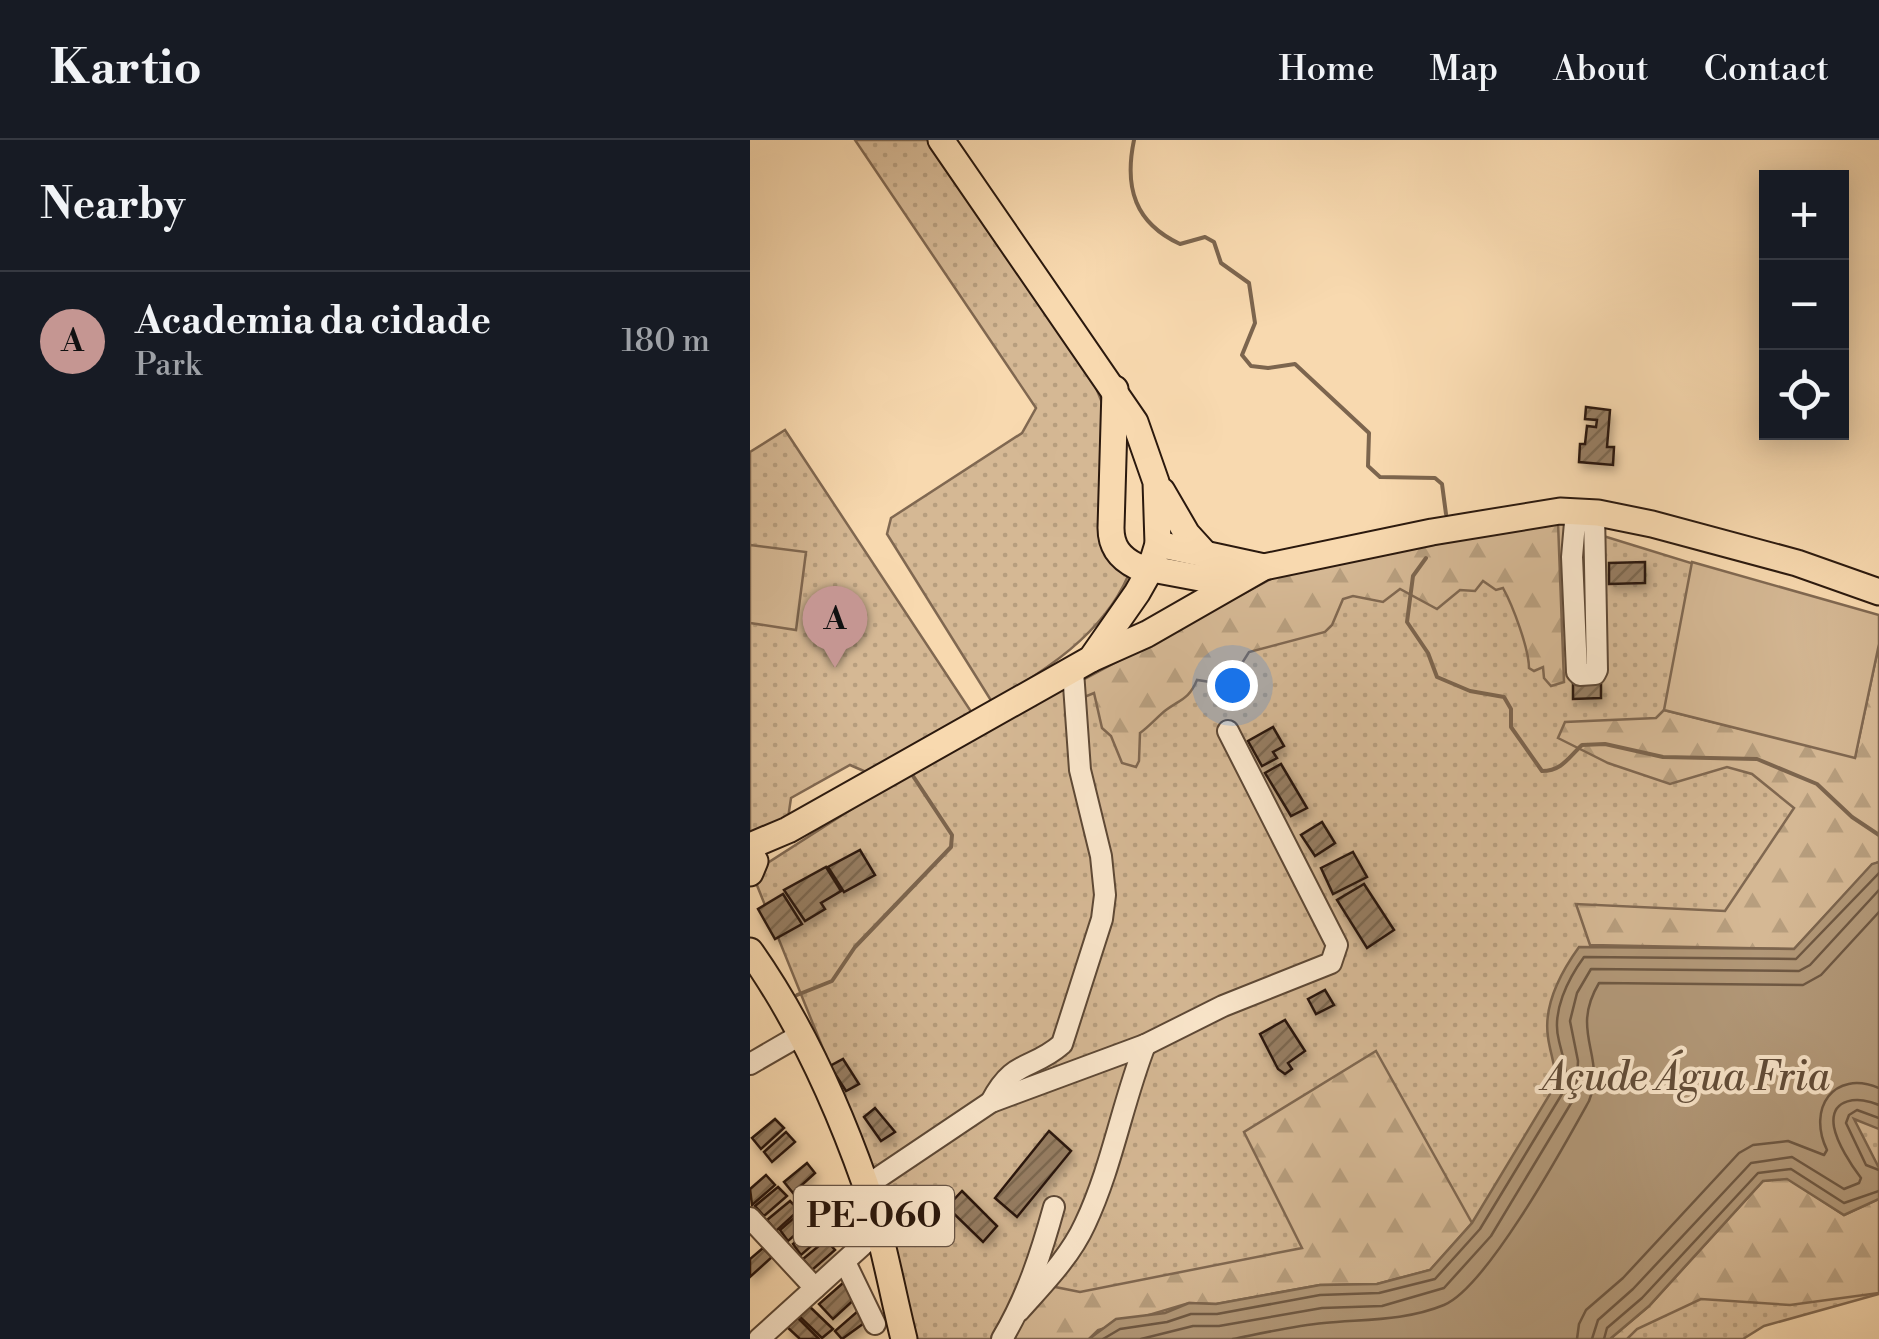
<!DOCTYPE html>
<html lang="en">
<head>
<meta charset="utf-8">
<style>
	body { margin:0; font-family:"Libre Bodoni",serif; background:#242831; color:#f1f3f6 }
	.controls { position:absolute; right:30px; top:30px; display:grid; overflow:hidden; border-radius:0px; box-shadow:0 5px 25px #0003 }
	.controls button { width:90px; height:90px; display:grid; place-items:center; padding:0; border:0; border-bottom:2px solid #363941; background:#171b24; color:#f1f3f6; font:50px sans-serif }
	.you { position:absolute; left:482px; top:545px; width:35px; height:35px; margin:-25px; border:8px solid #fff; border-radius:50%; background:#1a73e8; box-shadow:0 0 0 15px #1a73e833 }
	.badge { display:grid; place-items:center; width:65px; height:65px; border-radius:50%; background:#c59692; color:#111; font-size:32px; font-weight:700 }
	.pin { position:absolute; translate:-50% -82px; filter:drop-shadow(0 2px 5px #0008) }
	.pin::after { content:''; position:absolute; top:52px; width:35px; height:30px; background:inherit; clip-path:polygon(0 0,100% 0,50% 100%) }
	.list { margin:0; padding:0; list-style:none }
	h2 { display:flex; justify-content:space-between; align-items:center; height:130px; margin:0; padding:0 40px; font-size:42px }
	h2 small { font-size:32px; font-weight:400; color:#9ea1a6 }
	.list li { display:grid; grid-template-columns:65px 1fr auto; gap:30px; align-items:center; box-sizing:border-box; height:140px; padding:0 40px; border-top:2px solid #363941 }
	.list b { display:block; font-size:38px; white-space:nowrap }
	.list p { margin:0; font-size:32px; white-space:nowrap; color:#9ea1a6 }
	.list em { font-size:32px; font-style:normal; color:#9ea1a6 }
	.icon { flex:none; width:55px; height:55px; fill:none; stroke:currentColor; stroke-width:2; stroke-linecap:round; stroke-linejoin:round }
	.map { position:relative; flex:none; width:1129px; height:1199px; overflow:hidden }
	header { display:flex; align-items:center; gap:60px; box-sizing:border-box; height:140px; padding:0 50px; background:#171b24; border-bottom:2px solid #363941 }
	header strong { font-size:48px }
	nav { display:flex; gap:55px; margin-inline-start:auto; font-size:35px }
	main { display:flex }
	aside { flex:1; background:#171b24 }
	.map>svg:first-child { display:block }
	.green { fill:url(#green-dots); stroke:#806851; stroke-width:2.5 }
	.forest { fill:url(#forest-firs); stroke:#806851; stroke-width:2.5 }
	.pitch { fill:#d5b894; stroke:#806851; stroke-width:2.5 }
	.water { fill:#b29878; stroke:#7c654e; stroke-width:2.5 }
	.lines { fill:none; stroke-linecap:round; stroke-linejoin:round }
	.shore { stroke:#6e5843; stroke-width:2.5 }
	.stream { stroke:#7c654e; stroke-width:4 }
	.building { fill:url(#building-hatch); stroke:#2b190e; stroke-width:2.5; filter:url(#shadow) }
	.minor-casing { stroke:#5e4936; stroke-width:24 }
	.major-casing { stroke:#2b190e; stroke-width:29 }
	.minor { stroke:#fae6cb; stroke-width:20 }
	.major { stroke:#f8d9af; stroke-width:25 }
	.labels { text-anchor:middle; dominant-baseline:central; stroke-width:8; stroke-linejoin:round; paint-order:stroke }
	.shield { fill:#fae6cb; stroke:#695647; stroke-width:2.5 }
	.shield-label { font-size:35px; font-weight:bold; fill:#2b190e }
	.water-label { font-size:40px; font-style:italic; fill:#614c38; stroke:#fae6cb }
</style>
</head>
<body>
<header>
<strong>Kartio</strong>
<nav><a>Home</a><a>Map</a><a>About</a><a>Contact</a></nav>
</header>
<main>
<aside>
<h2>Nearby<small></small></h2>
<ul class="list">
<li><span class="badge">A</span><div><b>Academia da cidade</b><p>Park</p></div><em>180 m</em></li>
</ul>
</aside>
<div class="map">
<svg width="1129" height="1199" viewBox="0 0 1129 1199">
	<defs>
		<pattern id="green-dots" width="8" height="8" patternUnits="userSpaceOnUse" patternTransform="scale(2.5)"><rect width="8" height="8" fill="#d5b894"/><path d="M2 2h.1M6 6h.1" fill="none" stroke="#b79e7e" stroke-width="1.8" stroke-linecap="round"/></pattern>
		<pattern id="forest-firs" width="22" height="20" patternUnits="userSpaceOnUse" patternTransform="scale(2.5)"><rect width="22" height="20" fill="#d5b894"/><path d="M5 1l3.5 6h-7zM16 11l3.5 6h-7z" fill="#b79e7e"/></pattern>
		<pattern id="building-hatch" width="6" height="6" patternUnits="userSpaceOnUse" patternTransform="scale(2.5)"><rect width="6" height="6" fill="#967d62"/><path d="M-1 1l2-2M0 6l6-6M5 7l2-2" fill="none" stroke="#7b664f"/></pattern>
		<filter id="shadow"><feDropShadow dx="3" dy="5.5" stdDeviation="5" flood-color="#0004"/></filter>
	</defs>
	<rect width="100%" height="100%" fill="#f8d9af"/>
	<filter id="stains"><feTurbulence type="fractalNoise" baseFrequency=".002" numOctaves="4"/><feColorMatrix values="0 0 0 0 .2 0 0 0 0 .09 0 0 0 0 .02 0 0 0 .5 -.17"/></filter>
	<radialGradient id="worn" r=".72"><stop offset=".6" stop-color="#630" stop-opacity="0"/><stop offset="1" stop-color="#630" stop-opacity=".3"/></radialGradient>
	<g class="green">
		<path d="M105,0H184L338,228L355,270L378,436C353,494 295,531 242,562L137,394L141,378L272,293L286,268Z"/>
		<path d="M35,290L224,576L123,635L100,625L41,658L37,685L0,699V312Z"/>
		<path d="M808,382L1129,481V1154L1014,1186L993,1199H152L80,926L2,733L245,577L533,431Z"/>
	</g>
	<g class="forest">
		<path d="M808,382L814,542L801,546L794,538L793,527L784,531L779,528C779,509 763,466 753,448L746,450L733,441L725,451L710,450L687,469L650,449L633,462L603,456L593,459L582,485L575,492L499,512L482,539L473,544L447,540C439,559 431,559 416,570C407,577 400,586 390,593L389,621L386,627L372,623L361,596L352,588L344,553L332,558L331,541L534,432Z"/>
		<path d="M1129,504V722L1122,725L1044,809L840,805L826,764L975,771L1044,668L1002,634L977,627L920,644L858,623L808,598L815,582L906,578L914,570L1105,617Z"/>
		<path d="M626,911L722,1083L680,1130L627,1144L570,1145L466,1164L439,1163L348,1190L339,1199H258L295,1145L330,1152L552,1108L494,992Z"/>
		<path d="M1037,1038L1094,1075L1129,1059V1153L1040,1165L951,1159L887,1189L877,1199H860L899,1166L1013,1041Z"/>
	</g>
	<g class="pitch">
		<path d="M0,405L56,412L46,490L0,483Z"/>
		<path d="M942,422L1129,475V504L1105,618L914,570Z"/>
	</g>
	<path class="water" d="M1129,722V989L1104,979L1129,1028V1059L1094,1075L1037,1039L1013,1041L899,1166L860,1199H339L366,1179L415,1173L439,1163L466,1164L570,1145L627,1144L680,1130L722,1083L806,944C806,926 800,913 798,897C793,864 811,832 829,807L1044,809L1122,724Z"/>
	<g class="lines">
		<g class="shore">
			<path d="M1129,978L1107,970L1099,975L1096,983L1116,1025L1129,1030"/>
			<path d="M353,1199L370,1189L417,1182L441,1174H467L570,1155L629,1153L685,1139L730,1089L815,949C818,931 813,918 809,901C801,872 818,839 834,817L1046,819L1129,733"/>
			<path d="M391,1199L443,1186H469L572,1168L632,1166L694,1148L741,1096L826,955L828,921L820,881L827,853L841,829L1049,831L1060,825L1129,750"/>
			<path d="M483,1199C513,1193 543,1186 574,1183C615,1179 655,1181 694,1165C737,1147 814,1006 839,961C857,916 819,893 849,843L1053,845L1071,835L1129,772"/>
			<path d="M827,1199L829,1184L836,1170L873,1138L989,1013L1003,1005L1038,1001L1074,1015L1077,1010C1057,969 1083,929 1129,948"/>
			<path d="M842,1199L848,1180L883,1149L1001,1023L1042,1017L1094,1049L1109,1043L1111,1038C1101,1025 1087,1003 1084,987C1079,957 1110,956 1129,965"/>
			<path d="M854,1199L857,1188L892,1158L1008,1033L1041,1029L1094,1063L1129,1051"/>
		</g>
		<g class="stream">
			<path d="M384,0C374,48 385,83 430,104L455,97L464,102L471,123L499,143L505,183L492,215L501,226L518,228L545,224L619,293L618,326L630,337L685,338L692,344L696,374"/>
			<path d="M676,418L663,436L657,482L678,513L687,537L720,551L754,557L761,569V587L792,631C812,631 819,617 832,605L855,604L913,617L1007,619L1067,644L1102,677L1129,695"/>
			<path d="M47,855L82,841L105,807L201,707L202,695L163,636"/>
		</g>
	</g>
	<g class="building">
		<path d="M836,267L860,270L857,307H864L863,325L829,322L830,304H835L837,286L846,287L847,280L835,279Z"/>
		<path d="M895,422V443L859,444V423Z"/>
		<path d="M851,541V558L823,559V542Z"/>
		<path d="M523,587L534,606L523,612L527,618L512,626L498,601Z"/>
		<path d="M531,624L557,668L541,676L515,633Z"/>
		<path d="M572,682L585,703L565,716L551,695Z"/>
		<path d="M110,710L125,735L94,752L78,727Z"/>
		<path d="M603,712L617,737L583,754L571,728Z"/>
		<path d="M76,727L91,751L71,763L75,769L55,781L34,750Z"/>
		<path d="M614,744L644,790L617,808L587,760Z"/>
		<path d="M33,754L52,784L25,799L8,769Z"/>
		<path d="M575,850L584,865L566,874L558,859Z"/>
		<path d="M535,880L555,911L538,923L542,929L535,934L528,929L510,894Z"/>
		<path d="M93,919L109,944L96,951L80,926Z"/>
		<path d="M125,968L145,992L131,1001L114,977Z"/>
		<path d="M25,979L34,988L11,1009L2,998Z"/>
		<path d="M299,991L321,1011L267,1077L245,1058Z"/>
		<path d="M36,992L45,1002L22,1022L14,1012Z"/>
		<path d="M57,1023L65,1033L43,1053L34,1042Z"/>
		<path d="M16,1035L25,1045L2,1065L0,1049Z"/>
		<path d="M28,1047L37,1056L14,1076L5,1066Z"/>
		<path d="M212,1051L247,1086L233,1102L197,1067Z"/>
		<path d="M40,1061L49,1070L26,1091L17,1080Z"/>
		<path d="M52,1071L61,1081L38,1101L30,1090Z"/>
		<path d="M65,1085L74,1095L51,1115L43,1104Z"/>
		<path d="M76,1100L85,1110L62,1130L53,1119Z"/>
		<path d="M13,1108L22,1117L0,1137V1119Z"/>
		<path d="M93,1143L108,1156L83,1179L69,1164Z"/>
		<path d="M59,1166L83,1189L72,1198L49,1176Z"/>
		<path d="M108,1171L117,1181L92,1199L85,1191Z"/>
		<path d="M47,1177L69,1199H50L37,1187Z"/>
	</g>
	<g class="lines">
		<defs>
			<g id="minor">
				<path d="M826,371L822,417L827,532L830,535L845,534L847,530L844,373"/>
				<path d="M0,924L52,894"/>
				<path d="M241,962C264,918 281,931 312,904L352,779L355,755L351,716L330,630L323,531"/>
				<path d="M116,1046L241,962L395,905L473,866L581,823L587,805L478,591"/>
				<path d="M0,1078L65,1148"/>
				<path d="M95,1122L125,1184"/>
				<path d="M269,1171C293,1144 320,1117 335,1084C362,1027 372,964 395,905"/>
				<path d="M9,1199L128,1091"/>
				<path d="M252,1199C277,1157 291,1114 304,1067"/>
			</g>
			<g id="major">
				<path d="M365,249L361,388C361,407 370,418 386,426L482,444"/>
				<path d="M412,351L437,394L457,416"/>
				<path d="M408,404L514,427"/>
				<path d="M341,519L397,494L514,427L682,392L810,371L848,373L902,384L1047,423L1129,452"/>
				<path d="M0,706L38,690L341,519L387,453L400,430L408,404L406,342L385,282L191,0"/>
				<path d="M0,733L5,721"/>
				<path d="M0,811C50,882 86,961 115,1043C132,1093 141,1147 154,1199"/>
			</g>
		</defs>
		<use href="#minor" class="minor-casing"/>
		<use href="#major" class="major-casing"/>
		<use href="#minor" class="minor"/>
		<use href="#major" class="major"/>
	</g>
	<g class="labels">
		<rect class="shield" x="44" y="1046" width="160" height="60" rx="8"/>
		<g class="shield-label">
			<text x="124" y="1076">PE-060</text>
		</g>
		<g class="water-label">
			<text x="936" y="938">Açude Água Fria</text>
		</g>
	</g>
	<rect width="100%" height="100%" filter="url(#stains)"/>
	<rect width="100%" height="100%" fill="url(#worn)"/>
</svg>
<div class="controls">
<button>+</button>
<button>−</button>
<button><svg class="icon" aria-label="locate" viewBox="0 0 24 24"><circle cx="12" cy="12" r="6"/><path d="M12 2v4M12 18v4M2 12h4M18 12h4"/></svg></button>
</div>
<div class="you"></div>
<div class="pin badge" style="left:85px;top:528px">A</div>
</div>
</main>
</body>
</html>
